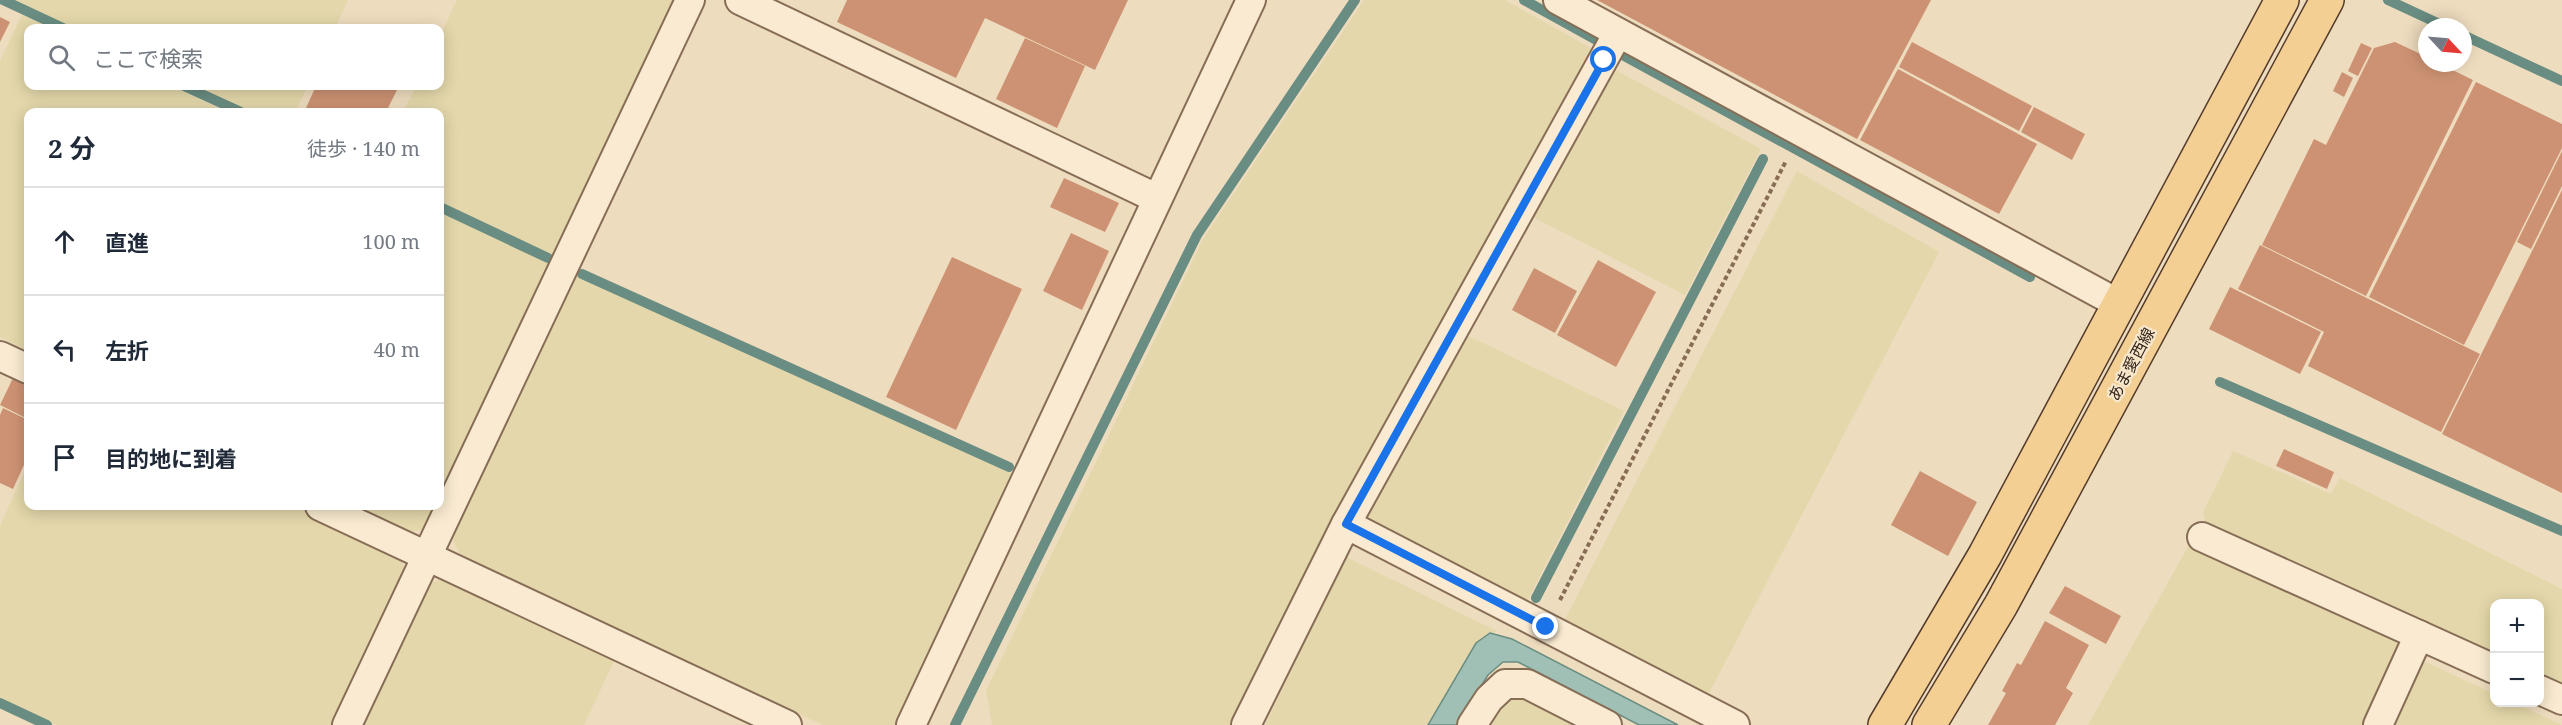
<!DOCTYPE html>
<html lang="ja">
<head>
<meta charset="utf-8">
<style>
	body { margin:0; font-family:"Noto Serif","Noto Sans JP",serif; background:#f6f6f7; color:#1f2937 }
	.controls { position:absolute; right:18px; bottom:18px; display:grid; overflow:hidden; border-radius:12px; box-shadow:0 3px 15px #0003 }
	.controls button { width:54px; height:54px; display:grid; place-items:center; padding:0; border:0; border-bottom:2px solid #e0e1e3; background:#fff; color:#1f2937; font:30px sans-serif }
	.compass { position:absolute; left:2418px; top:18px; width:54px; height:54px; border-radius:50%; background:#fff; box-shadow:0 3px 15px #0003; rotate:116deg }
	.stop { position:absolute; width:18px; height:18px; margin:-14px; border:4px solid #1a73e8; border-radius:50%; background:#fff }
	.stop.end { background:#1a73e8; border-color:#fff; box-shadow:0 2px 6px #0008 }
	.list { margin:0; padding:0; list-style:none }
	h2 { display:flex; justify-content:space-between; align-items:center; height:78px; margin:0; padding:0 24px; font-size:26px }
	h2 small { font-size:20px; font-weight:400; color:#747a83 }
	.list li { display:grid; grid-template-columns:39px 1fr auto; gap:18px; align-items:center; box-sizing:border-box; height:108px; padding:0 24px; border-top:2px solid #e0e1e3 }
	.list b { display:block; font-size:22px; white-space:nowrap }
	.list em { font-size:20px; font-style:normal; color:#747a83 }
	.icon { flex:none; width:33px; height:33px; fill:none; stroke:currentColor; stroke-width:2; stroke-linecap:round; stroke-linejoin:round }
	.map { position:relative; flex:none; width:2562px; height:725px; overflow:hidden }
	.search { position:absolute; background:#fff; box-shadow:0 3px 15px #0003; left:24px; top:24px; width:420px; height:66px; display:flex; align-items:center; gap:15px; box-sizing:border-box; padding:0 21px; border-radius:12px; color:#747a83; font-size:22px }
	.panel { position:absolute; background:#fff; box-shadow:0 3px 15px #0003; left:24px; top:108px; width:420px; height:402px; border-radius:12px }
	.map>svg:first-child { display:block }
	.farmland { fill:#e4d7ab }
	.water { fill:#a1c0b5; stroke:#698d82; stroke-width:1.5 }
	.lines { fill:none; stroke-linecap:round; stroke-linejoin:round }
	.stream { stroke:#698d82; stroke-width:10 }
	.building { fill:#cd9273 }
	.minor-casing { stroke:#876d56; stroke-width:32 }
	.primary-casing { stroke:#543b2b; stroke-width:36 }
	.path { stroke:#876d56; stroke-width:4; stroke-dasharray:4.5 3; stroke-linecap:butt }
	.minor { stroke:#f9ead1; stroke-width:28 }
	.primary { stroke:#f3cf94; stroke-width:33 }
	.route { stroke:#1a73e8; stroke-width:8 }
	.labels { text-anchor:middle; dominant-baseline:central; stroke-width:4.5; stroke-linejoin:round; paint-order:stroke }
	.street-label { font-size:16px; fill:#36261b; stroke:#f6e7cd }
</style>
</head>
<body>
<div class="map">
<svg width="2562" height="725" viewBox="0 0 2562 725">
	<rect width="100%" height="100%" fill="#eedcbe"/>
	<g class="farmland">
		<path d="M10,0H348L335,28H70Z"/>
		<path d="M457,0H677L556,257L440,202V112H403L416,86H440V36Z"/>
		<path d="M1364,0H1505L1596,51L1233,725H992L986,691L1203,239Z"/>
		<path d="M22,15L50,28H28V86H171L228,112H28V351L0,337V61Z"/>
		<path d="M1610,67L1761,149L1685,295L1527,214Z"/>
		<path d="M190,86H308L295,112H247Z"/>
		<path d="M1797,171L1939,252L1706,699L1562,625Z"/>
		<path d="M440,212L552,265L440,504Z"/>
		<path d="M574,275L1013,474L895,725H823L462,558L451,536Z"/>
		<path d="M1460,332L1624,411L1525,605L1359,518Z"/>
		<path d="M2233,451L2331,494L2340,478L2562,589V687L2540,677V604H2494V656L2206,524L2203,512Z"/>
		<path d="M28,464V506H295L398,555L407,572L335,725H56L0,699V526Z"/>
		<path d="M354,506H439L426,529L410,532Z"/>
		<path d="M2189,545L2395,634L2398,648L2363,725H2088Z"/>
		<path d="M1346,557L1497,631L1481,641L1429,725H1265Z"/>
		<path d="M447,576L616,657L584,725H362L429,584Z"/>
		<path d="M2426,662L2494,694V702L2514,703L2562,725H2387L2412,668Z"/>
		<path d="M1512,694H1529L1589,725H1481Z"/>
	</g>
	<path class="water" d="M1490,633L1512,639L1678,725H1639L1518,662H1503L1488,675L1457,725H1428L1476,643Z"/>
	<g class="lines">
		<g class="stream">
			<path d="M3,0L63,28"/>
			<path d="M1524,0L1602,43"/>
			<path d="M2388,0L2446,27"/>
			<path d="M2463,35L2562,81"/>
			<path d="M1619,53L2030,277"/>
			<path d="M184,86L241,112"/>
			<path d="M440,207L548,258"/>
			<path d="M582,274L1009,467"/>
			<path d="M2220,382L2562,531"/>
			<path d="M1536,598L1763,159"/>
			<path d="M0,703L47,725"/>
			<path d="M955,725L1197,235L1355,0"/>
		</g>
	</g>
	<g class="building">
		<path d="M847,0H1128L1095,70L985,18L956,78L837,22Z"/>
		<path d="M1597,0H1931L1857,139Z"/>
		<path d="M0,17L10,22L0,42Z"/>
		<path d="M1025,38L1085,66L1057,128L996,99Z"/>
		<path d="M1912,42L2032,106L2019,131L1899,67Z"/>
		<path d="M2395,42L2427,57V63H2438L2473,80L2366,296L2262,245L2314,139L2326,145L2374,48Z"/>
		<path d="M2361,43L2372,48L2358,76L2348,71Z"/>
		<path d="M1898,69L2037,144L1999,214L1860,140Z"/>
		<path d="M2342,72L2353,78L2344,97L2333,91Z"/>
		<path d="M2476,82L2562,124V148L2464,345L2369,297Z"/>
		<path d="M316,86H399L386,112H315L306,108Z"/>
		<path d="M2034,107L2085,134L2072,160L2021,132Z"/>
		<path d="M2562,151V186L2531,249L2517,242Z"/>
		<path d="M1064,178L1119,203L1105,232L1050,207Z"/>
		<path d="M2562,190V493L2442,434Z"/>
		<path d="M1071,233L1109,251L1082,310L1043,291Z"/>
		<path d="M2260,245L2480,354L2441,432L2308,366L2324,332L2238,289Z"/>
		<path d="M952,257L1022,289L956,430L886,397Z"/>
		<path d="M1598,260L1656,292L1616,367L1557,335Z"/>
		<path d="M1534,268L1577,291L1555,333L1512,310Z"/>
		<path d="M2230,287L2321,332L2300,374L2209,329Z"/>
		<path d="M13,378L28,385V419L0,405Z"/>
		<path d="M3,408L28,420V456L13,489L0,483V415Z"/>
		<path d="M2284,449L2334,472L2327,489L2276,466Z"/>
		<path d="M1920,471L1977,502L1948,556L1891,525Z"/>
		<path d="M2065,586L2121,616L2106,644L2049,613Z"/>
		<path d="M2045,621L2089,645L2066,688L2073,693L2055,725H1988L2006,693L2002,691L2017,663L2021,665Z"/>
	</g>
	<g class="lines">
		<defs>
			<g id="minor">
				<path d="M740,0L1156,198"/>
				<path d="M1558,0L2119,304"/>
				<path d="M0,356L28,369"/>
				<path d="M320,506L787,725"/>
				<path d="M1346,524L1618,33"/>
				<path d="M2202,537L2419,635"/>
				<path d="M2540,690L2562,700"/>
				<path d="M347,725L690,0"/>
				<path d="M911,725L1251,0"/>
				<path d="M1246,725L1346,524L1735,725"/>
				<path d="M1472,725L1489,699L1505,684H1527L1607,725"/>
				<path d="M2378,725L2419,635L2494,669"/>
			</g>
			<g id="primary">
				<path d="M1885,725L1985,555L2282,0"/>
				<path d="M1929,725L2001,605L2327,0"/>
			</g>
		</defs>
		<use href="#minor" class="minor-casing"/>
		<use href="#primary" class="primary-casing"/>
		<path class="path" d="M1560,600L1786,161"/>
		<use href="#minor" class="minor"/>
		<use href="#primary" class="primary"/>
	</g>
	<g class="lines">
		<path class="route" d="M1546,627L1346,524L1604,60"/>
	</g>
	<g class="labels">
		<g class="street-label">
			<text transform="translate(2131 364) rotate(-62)">あま愛西線</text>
		</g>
	</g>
</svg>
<div class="controls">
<button>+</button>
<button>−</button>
</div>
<svg class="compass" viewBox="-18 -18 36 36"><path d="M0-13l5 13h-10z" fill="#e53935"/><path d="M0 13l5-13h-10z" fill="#747a83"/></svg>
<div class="stop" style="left:1604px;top:60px"></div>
<div class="stop end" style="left:1546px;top:627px"></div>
<div class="search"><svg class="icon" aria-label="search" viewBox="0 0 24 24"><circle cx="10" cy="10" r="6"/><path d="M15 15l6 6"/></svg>ここで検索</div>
<section class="panel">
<h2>2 分<small>徒歩 · 140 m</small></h2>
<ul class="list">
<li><svg class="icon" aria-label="ahead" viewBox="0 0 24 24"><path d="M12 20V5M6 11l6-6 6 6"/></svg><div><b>直進</b></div><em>100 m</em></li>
<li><svg class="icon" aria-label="left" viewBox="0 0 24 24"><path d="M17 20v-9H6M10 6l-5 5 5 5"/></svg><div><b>左折</b></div><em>40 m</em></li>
<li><svg class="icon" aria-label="arrive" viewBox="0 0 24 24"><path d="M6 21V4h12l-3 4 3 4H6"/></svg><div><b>目的地に到着</b></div></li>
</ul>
</section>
</div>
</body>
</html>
